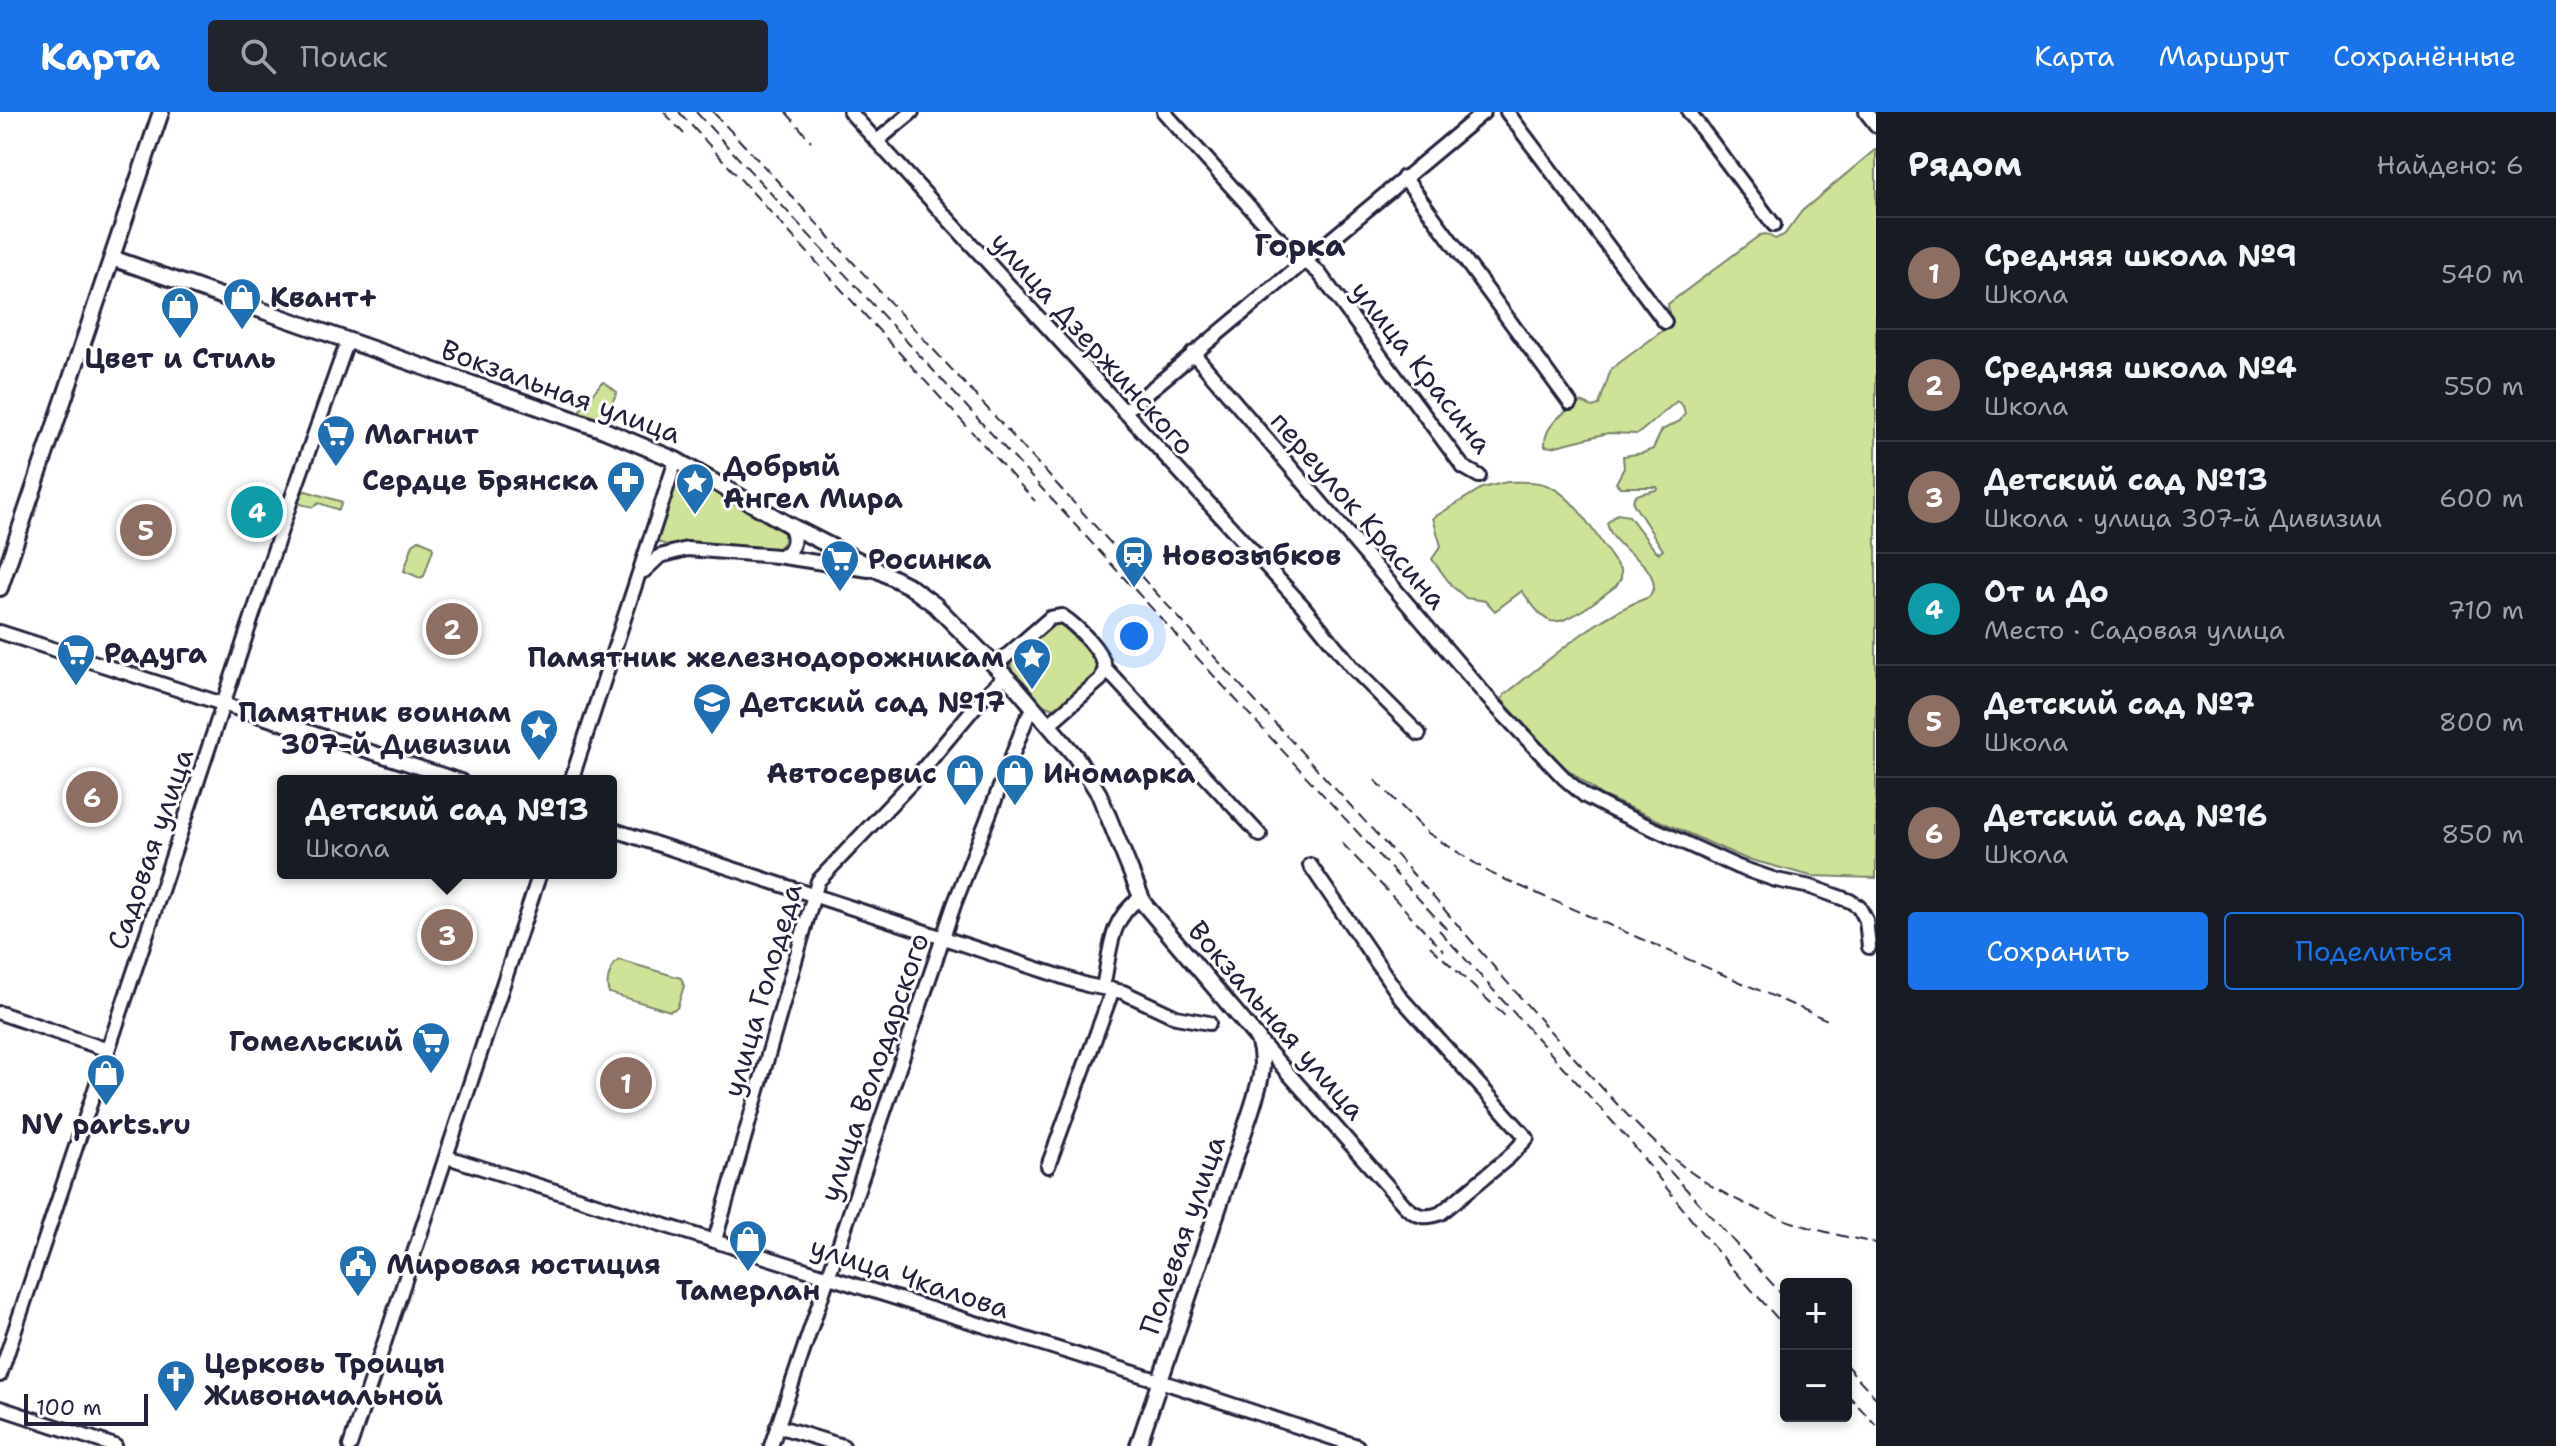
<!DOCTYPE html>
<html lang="ru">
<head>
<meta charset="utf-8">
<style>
	body { margin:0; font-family:"Shantell Sans",sans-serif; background:#20242c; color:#f1f3f6 }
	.controls { position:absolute; right:24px; bottom:24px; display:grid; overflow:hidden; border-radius:8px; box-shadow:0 4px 12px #0003 }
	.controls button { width:72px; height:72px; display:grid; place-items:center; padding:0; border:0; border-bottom:2px solid #363941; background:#171b24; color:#f1f3f6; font:40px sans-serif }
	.scale { position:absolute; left:24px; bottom:20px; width:124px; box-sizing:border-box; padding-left:8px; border:4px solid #22223b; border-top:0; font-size:22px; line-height:28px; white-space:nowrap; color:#22223b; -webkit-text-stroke:6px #fff; paint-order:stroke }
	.you { position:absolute; left:1134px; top:524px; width:28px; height:28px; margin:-20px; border:6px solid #fff; border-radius:50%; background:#1a73e8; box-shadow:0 0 0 12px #1a73e833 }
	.badge { display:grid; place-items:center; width:52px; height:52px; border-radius:50%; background:#1a73e8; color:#fff; font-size:26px; font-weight:700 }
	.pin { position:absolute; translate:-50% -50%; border:4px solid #fff; box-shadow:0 2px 8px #0006 }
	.popup { position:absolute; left:277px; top:663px; width:340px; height:104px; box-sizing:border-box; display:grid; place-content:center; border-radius:8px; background:#171b24; filter:drop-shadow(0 2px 6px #0005); font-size:26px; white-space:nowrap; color:#9ea1a6 }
	.popup b { font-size:30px; color:#f1f3f6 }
	.popup::after { content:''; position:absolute; left:50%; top:100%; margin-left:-16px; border:16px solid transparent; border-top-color:#171b24 }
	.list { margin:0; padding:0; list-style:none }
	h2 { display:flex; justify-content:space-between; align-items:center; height:104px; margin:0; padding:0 32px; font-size:34px }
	h2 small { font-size:26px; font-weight:400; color:#9ea1a6 }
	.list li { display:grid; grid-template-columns:52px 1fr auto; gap:24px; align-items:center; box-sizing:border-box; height:112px; padding:0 32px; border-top:2px solid #363941 }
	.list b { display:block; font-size:30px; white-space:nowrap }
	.list p { margin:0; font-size:26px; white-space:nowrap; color:#9ea1a6 }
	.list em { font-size:26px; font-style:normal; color:#9ea1a6 }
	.actions { display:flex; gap:16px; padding:24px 32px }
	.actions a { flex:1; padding:18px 0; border:2px solid #1a73e8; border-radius:8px; text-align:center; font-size:28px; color:#1a73e8 }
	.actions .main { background:#1a73e8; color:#fff }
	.icon { flex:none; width:44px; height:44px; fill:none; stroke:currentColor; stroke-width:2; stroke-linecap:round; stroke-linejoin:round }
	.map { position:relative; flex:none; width:1876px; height:1334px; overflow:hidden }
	header { display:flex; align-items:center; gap:48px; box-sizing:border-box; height:112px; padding:0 40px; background:#1a73e8; color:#fff }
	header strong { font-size:38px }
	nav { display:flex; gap:44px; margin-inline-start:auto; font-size:28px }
	.search { width:560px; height:72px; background:#20242c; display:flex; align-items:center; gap:20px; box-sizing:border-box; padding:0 28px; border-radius:8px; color:#9ea1a6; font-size:30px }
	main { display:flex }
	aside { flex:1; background:#171b24 }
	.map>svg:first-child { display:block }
	.green { fill:#cee398; stroke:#78826a; stroke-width:2 }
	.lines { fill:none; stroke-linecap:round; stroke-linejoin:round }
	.minor-casing { stroke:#22223b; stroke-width:18 }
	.major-casing { stroke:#22223b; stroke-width:20 }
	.minor { stroke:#fff; stroke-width:12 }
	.major { stroke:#fff; stroke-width:14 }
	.rail { stroke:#22223b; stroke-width:2; stroke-dasharray:12 6; stroke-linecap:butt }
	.labels { text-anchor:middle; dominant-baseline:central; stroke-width:6; stroke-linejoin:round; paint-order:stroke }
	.poi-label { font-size:28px; font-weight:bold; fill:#22223b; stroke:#fff; text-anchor:start }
	.street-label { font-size:28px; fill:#22223b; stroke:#fff }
	.neighbourhood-label { font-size:30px; font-weight:bold; fill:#22223b; stroke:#fff }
</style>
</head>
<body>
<header>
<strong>Карта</strong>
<div class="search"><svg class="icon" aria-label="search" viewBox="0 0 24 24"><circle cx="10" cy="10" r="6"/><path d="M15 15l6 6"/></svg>Поиск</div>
<nav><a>Карта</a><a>Маршрут</a><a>Сохранённые</a></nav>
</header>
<main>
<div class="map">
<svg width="1876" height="1334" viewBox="0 0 1876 1334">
	<rect width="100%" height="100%" fill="#fff"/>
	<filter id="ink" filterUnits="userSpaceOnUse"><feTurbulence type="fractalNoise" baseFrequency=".0125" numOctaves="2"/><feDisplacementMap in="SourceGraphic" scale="16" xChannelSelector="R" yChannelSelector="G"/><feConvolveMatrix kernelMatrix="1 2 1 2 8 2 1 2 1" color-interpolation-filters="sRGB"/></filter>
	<g filter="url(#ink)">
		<g class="green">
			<path d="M1876,37V766L1811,764L1744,746L1601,683L1561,652L1502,588L1504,583C1550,548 1594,505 1649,485L1654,476C1653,445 1614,441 1607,411L1617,402L1629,404L1654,437L1659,441L1663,438L1633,391L1634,385C1641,379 1650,381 1658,377L1657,375H1620L1616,371L1624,356L1623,344L1643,341L1653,337L1662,318L1680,309L1685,301L1683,294L1677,289L1638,322L1608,321L1552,335L1545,334C1543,314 1565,298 1582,290L1592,295L1599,293L1611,257L1666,216L1670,210L1668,192L1760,123L1766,122L1775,127L1784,123L1802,99Z"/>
			<path d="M604,270L617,280L604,308L600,311L582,304L580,298L601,271Z"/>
			<path d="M682,361L784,419V430L777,437L682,430L671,434L657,430L677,365Z"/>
			<path d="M1507,370C1521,370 1538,368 1551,375C1579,388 1601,434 1621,458V466L1616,474C1602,484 1564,517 1548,508C1538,503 1529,488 1522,479L1495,499L1486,489L1466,486L1452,474L1432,447L1441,434L1433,406L1482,376Z"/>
			<path d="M306,379L342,390L339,398L319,391L313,395L300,392L298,388L300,381Z"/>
			<path d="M419,428L431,433L433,437L424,464L420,466L404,459L413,432Z"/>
			<path d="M1059,509L1100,553V560L1063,594L1051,596L1041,592L1012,559L1010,550L1052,511Z"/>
			<path d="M619,848L681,866L684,874L677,896L670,899L609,881C605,872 610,853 619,848Z"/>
		</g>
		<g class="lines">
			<defs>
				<g id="minor">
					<path d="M850,0L1302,493L1353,556L1419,622"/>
					<path d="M1164,0L1274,122L1319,161L1463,355L1479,364"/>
					<path d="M1507,0L1665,210"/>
					<path d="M1689,0L1774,113"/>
					<path d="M1866,0L1876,13"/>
					<path d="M877,29L912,0"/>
					<path d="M1404,65L1570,291"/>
					<path d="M1193,241L1488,586L1565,667L1585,684L1612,698L1738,755L1776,768L1811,775L1850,789L1859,795L1866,808L1869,835"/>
					<path d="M1124,300L1484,0"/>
					<path d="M780,444C795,439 797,425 789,413"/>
					<path d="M644,459L660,444L687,437L777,444L869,458"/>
					<path d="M0,520L461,669"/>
					<path d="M995,554L1050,506L1062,504C1077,514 1102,538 1105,556L1101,567L1049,612"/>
					<path d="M1105,556L1260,723"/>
					<path d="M571,669L676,348"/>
					<path d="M611,717L1087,873L1123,880L1176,905L1209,911"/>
					<path d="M1103,875C1111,839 1108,809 1140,786"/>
					<path d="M0,901L108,938"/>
					<path d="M1258,927L1405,1094C1417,1105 1426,1107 1441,1101L1509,1045L1527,1026L1401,886L1310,753"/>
					<path d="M447,1045L1160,1269L1357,1334"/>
					<path d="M1048,1054L1113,877"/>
					<path d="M715,1128L818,769L913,669L983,585L1005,564"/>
					<path d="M0,1263L290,391L348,228"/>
					<path d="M0,1296L115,1334"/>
					<path d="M777,1314L843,1334"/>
					<path d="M350,1334L540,761"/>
					<path d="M771,1334L954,793L1026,608L1035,596"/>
				</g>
				<g id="major">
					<path d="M112,146L604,318L676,348L789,413L909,474L935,493L1017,576L1076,645L1099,682L1144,792L1258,927C1267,954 1259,973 1251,999L1138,1334"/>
					<path d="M0,476L161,0"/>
				</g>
			</defs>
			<use href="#minor" class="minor-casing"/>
			<use href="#major" class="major-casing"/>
			<use href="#minor" class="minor"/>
			<use href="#major" class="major"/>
			<g class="rail">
				<path d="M664,0L684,22"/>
				<path d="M679,0L1035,389"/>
				<path d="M696,0L1451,822"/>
				<path d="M713,0C939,241 1160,486 1383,729C1454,806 1520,888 1591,964C1619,994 1647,1026 1679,1051C1734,1096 1807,1118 1876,1131"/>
				<path d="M786,0L811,29"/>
				<path d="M1375,668L1428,721L1490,761L1832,910"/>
				<path d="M1342,731L1444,839"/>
				<path d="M1439,818L1629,1028L1709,1130L1786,1216"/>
				<path d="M1430,834L1506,905"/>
				<path d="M1657,1045L1786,1187"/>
				<path d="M1846,1253L1876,1286"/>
				<path d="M1846,1281L1876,1313"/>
			</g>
		</g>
	</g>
	<defs>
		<symbol id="shop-pin" viewBox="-11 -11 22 30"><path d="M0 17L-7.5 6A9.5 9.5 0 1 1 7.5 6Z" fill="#1f6fb2" stroke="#fff"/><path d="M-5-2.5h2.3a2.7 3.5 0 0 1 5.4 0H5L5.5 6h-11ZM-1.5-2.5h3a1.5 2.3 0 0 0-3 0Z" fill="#fff"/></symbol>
		<symbol id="supermarket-pin" viewBox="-11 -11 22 30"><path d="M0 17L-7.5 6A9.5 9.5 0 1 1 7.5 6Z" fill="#1f6fb2" stroke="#fff"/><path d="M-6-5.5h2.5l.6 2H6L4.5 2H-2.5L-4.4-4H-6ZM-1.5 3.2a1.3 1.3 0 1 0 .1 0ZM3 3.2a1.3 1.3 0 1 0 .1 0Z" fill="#fff"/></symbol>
		<symbol id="pharmacy-pin" viewBox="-11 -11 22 30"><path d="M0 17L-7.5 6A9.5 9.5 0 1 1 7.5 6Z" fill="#1f6fb2" stroke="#fff"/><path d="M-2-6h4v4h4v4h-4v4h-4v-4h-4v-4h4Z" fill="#fff"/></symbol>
		<symbol id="sight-pin" viewBox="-11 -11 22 30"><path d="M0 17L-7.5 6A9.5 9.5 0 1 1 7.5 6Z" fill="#1f6fb2" stroke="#fff"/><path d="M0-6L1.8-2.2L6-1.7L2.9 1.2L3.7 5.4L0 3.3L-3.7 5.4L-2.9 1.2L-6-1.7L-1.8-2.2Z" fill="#fff"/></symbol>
		<symbol id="station-pin" viewBox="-11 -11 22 30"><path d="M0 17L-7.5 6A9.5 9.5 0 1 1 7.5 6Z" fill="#1f6fb2" stroke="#fff"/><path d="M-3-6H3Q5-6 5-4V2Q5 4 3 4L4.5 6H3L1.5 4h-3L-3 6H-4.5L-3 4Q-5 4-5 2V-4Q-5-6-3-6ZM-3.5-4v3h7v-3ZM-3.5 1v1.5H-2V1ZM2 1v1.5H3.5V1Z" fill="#fff"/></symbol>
		<symbol id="school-pin" viewBox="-11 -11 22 30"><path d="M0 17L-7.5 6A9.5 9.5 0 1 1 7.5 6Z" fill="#1f6fb2" stroke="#fff"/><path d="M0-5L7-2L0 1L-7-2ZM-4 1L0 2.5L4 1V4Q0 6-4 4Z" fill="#fff"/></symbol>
		<symbol id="civic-pin" viewBox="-11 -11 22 30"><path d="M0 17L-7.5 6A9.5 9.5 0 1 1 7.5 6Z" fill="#1f6fb2" stroke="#fff"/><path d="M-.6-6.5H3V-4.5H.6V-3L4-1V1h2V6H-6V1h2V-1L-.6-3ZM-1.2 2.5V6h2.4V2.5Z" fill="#fff"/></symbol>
		<symbol id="church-pin" viewBox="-11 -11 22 30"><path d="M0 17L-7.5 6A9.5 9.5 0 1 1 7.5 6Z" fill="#1f6fb2" stroke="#fff"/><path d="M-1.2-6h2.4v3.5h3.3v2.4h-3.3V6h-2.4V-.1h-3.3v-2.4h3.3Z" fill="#fff"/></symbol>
	</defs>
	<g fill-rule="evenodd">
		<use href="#shop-pin" x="220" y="163" width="44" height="60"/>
		<use href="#shop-pin" x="158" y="172" width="44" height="60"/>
		<use href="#supermarket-pin" x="314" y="300" width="44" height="60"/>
		<use href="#pharmacy-pin" x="604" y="346" width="44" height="60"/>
		<use href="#sight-pin" x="673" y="348" width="44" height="60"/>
		<use href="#station-pin" x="1112" y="421" width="44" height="60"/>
		<use href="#supermarket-pin" x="818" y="425" width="44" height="60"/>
		<use href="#supermarket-pin" x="54" y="519" width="44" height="60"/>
		<use href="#sight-pin" x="1010" y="523" width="44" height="60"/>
		<use href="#school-pin" x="690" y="568" width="44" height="60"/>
		<use href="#sight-pin" x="517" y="594" width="44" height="60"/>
		<use href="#shop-pin" x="943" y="639" width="44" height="60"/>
		<use href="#shop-pin" x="993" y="639" width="44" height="60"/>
		<use href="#supermarket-pin" x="409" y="907" width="44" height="60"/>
		<use href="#shop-pin" x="84" y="939" width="44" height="60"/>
		<use href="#shop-pin" x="726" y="1105" width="44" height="60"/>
		<use href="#civic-pin" x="336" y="1130" width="44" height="60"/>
		<use href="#church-pin" x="154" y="1245" width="44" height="60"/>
	</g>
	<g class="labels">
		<g class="poi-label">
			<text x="270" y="185">Квант+</text>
			<text x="180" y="246" text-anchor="middle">Цвет и Стиль</text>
			<text x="364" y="322">Магнит</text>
			<text x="723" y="354">Добрый<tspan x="723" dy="32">Ангел Мира</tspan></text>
			<text x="598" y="368" text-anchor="end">Сердце Брянска</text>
			<text x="1162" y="443">Новозыбков</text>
			<text x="868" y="447">Росинка</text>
			<text x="104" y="541">Радуга</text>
			<text x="1004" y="545" text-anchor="end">Памятник железнодорожникам</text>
			<text x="740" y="590">Детский сад №17</text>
			<text x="511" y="600" text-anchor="end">Памятник воинам<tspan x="511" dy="32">307-й Дивизии</tspan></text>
			<text x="937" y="661" text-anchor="end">Автосервис</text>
			<text x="1043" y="661">Иномарка</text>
			<text x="403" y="929" text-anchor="end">Гомельский</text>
			<text x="106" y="1012" text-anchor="middle">NV parts.ru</text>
			<text x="386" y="1152">Мировая юстиция</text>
			<text x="748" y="1178" text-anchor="middle">Тамерлан</text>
			<text x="204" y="1251">Церковь Троицы<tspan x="204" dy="32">Живоначальной</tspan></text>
		</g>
		<g class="street-label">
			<text transform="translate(1093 231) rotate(48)">улица Дзержинского</text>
			<text transform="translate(1422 255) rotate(52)">улица Красина</text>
			<text transform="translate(561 279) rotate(20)">Вокзальная улица</text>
			<text transform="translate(1359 398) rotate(49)">переулок Красина</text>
			<text transform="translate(150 737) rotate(-71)">Садовая улица</text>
			<text transform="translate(762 878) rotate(-74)">улица Голодеда</text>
			<text transform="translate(1277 908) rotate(49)">Вокзальная улица</text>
			<text transform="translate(874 955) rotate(-71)">улица Володарского</text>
			<text transform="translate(1182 1123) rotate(-71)">Полевая улица</text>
			<text transform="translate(910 1165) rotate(18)">улица Чкалова</text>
		</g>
		<g class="neighbourhood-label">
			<text x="1300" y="133">Горка</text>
		</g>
	</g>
</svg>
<div class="controls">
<button>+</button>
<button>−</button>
</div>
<div class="scale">100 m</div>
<div class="you"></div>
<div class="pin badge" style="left:626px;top:971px;background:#8d6e63">1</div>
<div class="pin badge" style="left:452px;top:517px;background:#8d6e63">2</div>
<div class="pin badge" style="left:447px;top:823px;background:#8d6e63">3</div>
<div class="popup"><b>Детский сад №13</b>Школа</div>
<div class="pin badge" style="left:257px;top:400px;background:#0f9aa8">4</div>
<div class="pin badge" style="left:146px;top:418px;background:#8d6e63">5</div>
<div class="pin badge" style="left:92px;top:685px;background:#8d6e63">6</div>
</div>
<aside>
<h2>Рядом<small>Найдено: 6</small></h2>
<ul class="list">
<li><span class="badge" style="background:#8d6e63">1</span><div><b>Средняя школа №9</b><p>Школа</p></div><em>540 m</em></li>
<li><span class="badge" style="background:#8d6e63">2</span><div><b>Средняя школа №4</b><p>Школа</p></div><em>550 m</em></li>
<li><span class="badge" style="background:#8d6e63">3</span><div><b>Детский сад №13</b><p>Школа · улица 307-й Дивизии</p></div><em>600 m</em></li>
<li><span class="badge" style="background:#0f9aa8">4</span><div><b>От и До</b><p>Место · Садовая улица</p></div><em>710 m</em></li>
<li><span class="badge" style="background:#8d6e63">5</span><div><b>Детский сад №7</b><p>Школа</p></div><em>800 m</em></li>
<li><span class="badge" style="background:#8d6e63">6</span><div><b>Детский сад №16</b><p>Школа</p></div><em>850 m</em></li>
</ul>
<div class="actions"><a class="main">Сохранить</a><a>Поделиться</a></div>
</aside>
</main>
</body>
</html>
